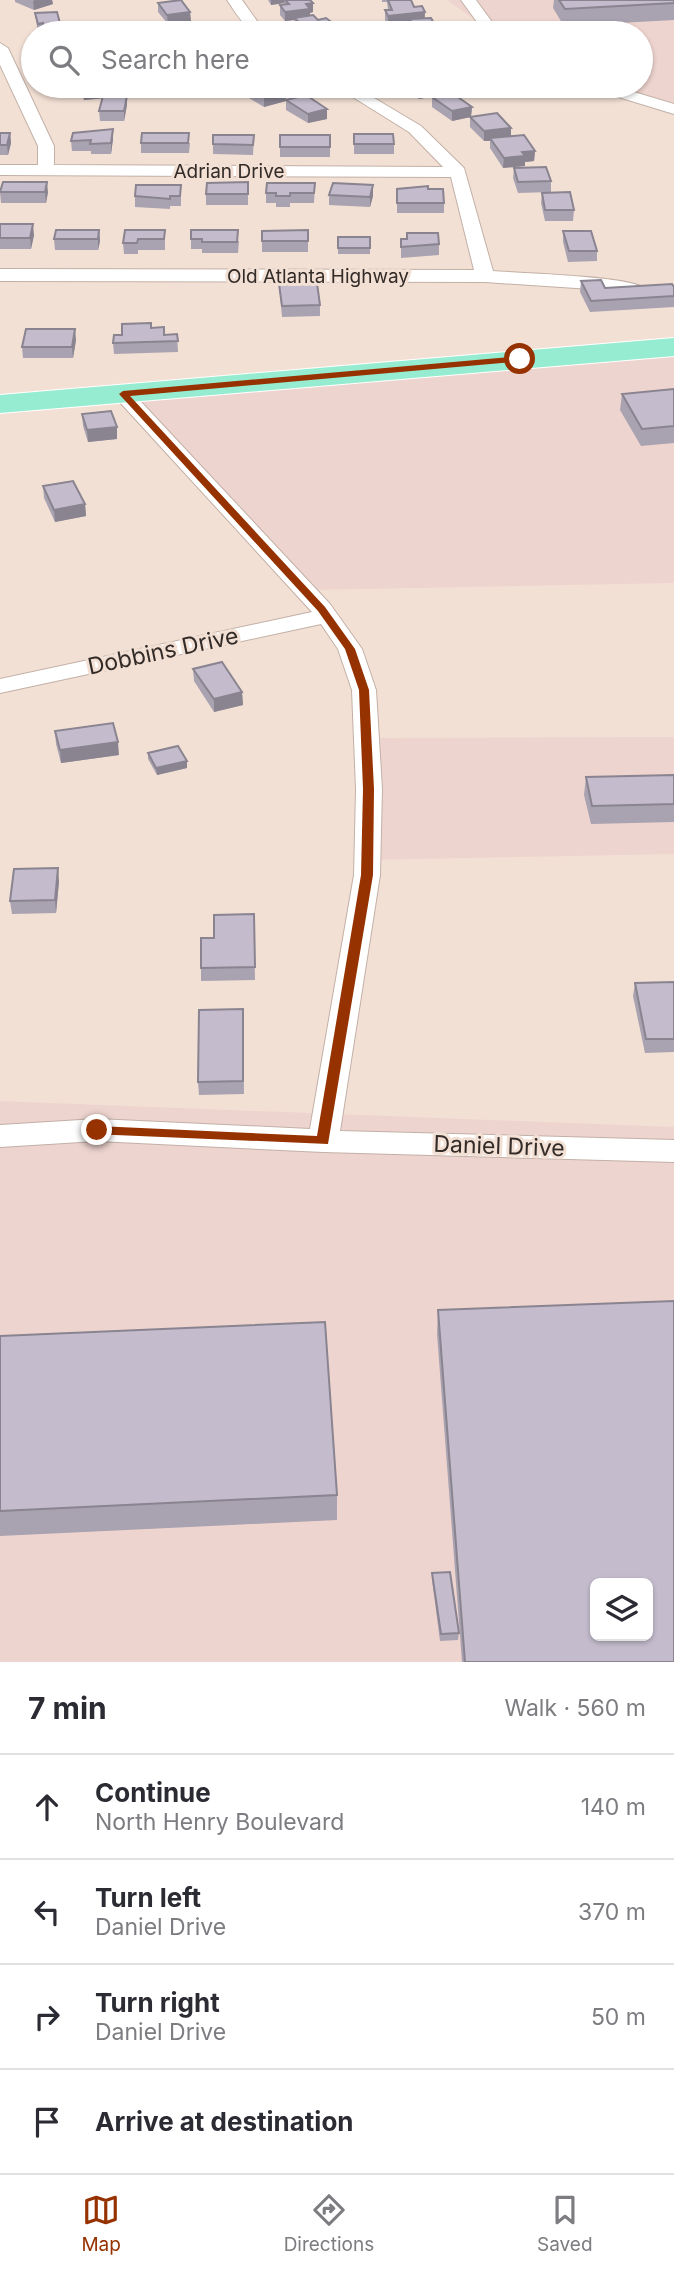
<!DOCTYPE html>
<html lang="en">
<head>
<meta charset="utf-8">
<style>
	body { margin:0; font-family:Inter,sans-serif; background:#f7f7f7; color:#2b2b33 }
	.controls { position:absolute; right:21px; bottom:21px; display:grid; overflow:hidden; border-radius:10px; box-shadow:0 2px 5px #0004 }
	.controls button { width:63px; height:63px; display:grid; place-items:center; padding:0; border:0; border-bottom:2px solid #e1e1e2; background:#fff; color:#2b2b33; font:35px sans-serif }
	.stop { position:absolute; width:21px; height:21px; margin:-16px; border:5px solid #963200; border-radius:50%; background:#fff }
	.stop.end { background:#963200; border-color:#fff; box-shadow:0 2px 7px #0008 }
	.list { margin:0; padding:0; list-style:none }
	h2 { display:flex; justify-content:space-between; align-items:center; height:91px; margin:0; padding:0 28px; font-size:30px }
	h2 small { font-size:23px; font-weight:400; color:#7c7c81 }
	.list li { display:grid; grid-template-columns:46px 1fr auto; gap:21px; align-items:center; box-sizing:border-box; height:105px; padding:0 28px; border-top:2px solid #e1e1e2 }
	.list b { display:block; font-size:26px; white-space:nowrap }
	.list p { margin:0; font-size:23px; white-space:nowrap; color:#7c7c81 }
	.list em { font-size:23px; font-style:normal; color:#7c7c81 }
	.icon { flex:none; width:38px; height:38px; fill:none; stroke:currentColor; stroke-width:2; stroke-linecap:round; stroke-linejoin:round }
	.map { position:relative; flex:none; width:674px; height:1662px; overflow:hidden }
	.search { position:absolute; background:#fff; box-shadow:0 2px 5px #0004; left:21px; right:21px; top:21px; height:77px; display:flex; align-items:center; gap:18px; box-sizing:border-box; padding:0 24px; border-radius:38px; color:#7c7c81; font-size:26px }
	.sheet { height:511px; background:#fff }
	nav { display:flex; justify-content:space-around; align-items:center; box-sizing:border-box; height:98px; border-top:2px solid #e1e1e2; background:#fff; font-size:19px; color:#7c7c81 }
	nav a { display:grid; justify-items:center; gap:4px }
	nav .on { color:#963200 }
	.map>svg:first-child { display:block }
	.commercial { fill:#eed4cf; fill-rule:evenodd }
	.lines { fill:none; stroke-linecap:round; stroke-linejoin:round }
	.minor-casing { stroke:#c2b0a6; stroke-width:2 }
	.primary-casing { stroke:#fff; stroke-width:2 }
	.minor { fill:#fff; fill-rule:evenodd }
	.primary { fill:#96ecd0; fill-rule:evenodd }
	.wall { fill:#a9a2b0 }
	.shaded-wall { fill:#898490 }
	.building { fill:#c4bccd; stroke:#898490; stroke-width:2; fill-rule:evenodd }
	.route { fill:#963200 }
	.labels { text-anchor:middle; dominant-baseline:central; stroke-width:6; stroke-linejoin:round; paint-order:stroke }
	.far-street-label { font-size:19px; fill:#322b27; stroke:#f3e0d5 }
	.street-label { font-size:23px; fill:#322b27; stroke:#f3e0d5 }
</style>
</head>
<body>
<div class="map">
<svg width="674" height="1662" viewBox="0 0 674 1662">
	<rect width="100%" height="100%" fill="#f3e0d5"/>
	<g class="commercial">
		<path d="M447,0H674V107L626,96L598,86H641V33H493Z"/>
		<path d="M674,346V583L310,590L124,387Z"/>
		<path d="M674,737V854L366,860L372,738Z"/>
		<path d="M0,1101L674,1127V1662H0ZM595,1583H648V1636H595Z"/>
	</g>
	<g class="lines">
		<defs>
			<g id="minor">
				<path d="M227,0H242L257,21L271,33C245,33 241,20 227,0Z"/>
				<path d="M461,0H476L500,33H485Z"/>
				<path d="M0,43L8,48L54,146V165L443,167L409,132L335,86H354L421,126L464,168L493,271C517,273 634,276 645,289L636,295L591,289L485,282L0,281V269L474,270L451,177L0,175V165H38V146L0,65Z"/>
				<path d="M590,86H614L674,104V114L592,89Z"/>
				<path d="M123,388L130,390L330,604L362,649L376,690L382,789L380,875L340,1131L674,1140V1162L323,1152L97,1141L0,1147V1125L97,1119L310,1129L354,875L356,789L352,690L338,649L321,624L0,693V679L312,612L116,398L113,394L116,390Z"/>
			</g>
			<path id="primary" d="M674,338V356L0,413V395Z"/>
		</defs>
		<use href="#minor" class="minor-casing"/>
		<use href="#primary" class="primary-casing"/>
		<use href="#minor" class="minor"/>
		<use href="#primary" class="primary"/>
	</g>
	<g class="wall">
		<path d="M15,0H52L53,4L34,10L15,2Z"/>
		<path d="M268,0H310L313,12L310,13V16L334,33H301L294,28V20L285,21L280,15V5H284V3L271,5Z"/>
		<path d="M382,0H411L414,7L425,12V18L439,33H412L410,29V23L388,25L385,20V10H388L387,2H382Z"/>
		<path d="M554,0H674V20L564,26L553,8Z"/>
		<path d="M158,3L190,12L191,22L168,24L158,12Z"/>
		<path d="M35,13L61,27V33H38Z"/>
		<path d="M78,86H106L107,96H127V105L124,121H100L99,111L102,98L84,100Z"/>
		<path d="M239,86H276L286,91V101L264,107L239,92Z"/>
		<path d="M403,86H433L440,95L419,99L403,89Z"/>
		<path d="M432,97L472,107L471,116L511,136L535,151L534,161L525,162V166L503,168L490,148V141H484L470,127V117L452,121L432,107Z"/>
		<path d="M286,100L327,109V119L308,123L286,110Z"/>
		<path d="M113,129V139L111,154H91V151H72L71,141Z"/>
		<path d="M0,133H10L11,143L8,155H0Z"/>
		<path d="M354,134L394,144V154H354Z"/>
		<path d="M254,135L253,155L213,154V144Z"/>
		<rect x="280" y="135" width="50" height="22"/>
		<path d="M141,143H190L189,153H141Z"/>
		<path d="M514,168L551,181V192L518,193L513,178Z"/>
		<path d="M248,182V205H206V194Z"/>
		<path d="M315,183L314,203H290V207H276V203H266V193Z"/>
		<path d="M373,185V196L370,207L329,205V195Z"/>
		<path d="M397,189H428L444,203V213H397Z"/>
		<path d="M0,192H48L46,203H1Z"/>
		<path d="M542,193L574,210L573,221H545L541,203Z"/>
		<path d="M181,195V206H170V209L135,207V196Z"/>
		<path d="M0,224L34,235L31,249H0Z"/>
		<path d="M99,230L100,241L98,250H55L54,239Z"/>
		<path d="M165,230V250H138V254H124L123,243Z"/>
		<path d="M308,230V252H262V231Z"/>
		<path d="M563,231L597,251V261L568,262L563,242Z"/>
		<rect x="338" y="237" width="32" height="17"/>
		<path d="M191,239L239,241L238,253H202V249H191Z"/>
		<path d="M401,239L439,244V255L401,258Z"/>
		<path d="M581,281L605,288L674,287V307L590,312L580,292Z"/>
		<path d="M279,284L320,305V316L282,317Z"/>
		<path d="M151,328L164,335L177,334L178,352L114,354L113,343L122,335Z"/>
		<path d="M76,340L73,358H23L22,347Z"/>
		<path d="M674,389V443L641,446L620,410L622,394Z"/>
		<path d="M82,414L117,427V439L88,442L83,426Z"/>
		<path d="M43,486L85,504L86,516L55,522L44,498Z"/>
		<path d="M193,669L242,692L243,705L214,712L194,681Z"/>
		<path d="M55,731L119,755L61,763L56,744Z"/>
		<path d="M148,753L187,761V768L157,775L148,759Z"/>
		<path d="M674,775V822L591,824L584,795L586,777Z"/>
		<path d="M59,881L56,913L12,914L10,901Z"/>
		<path d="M254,914L255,980L201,981V968L214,938Z"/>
		<path d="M674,982V1052L645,1053L633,996L635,983Z"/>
		<path d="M243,1009L244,1094L199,1095L198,1082Z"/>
		<path d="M438,1310L674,1662H462L437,1334Z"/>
		<path d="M0,1336L337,1495V1520L0,1536Z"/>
		<path d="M432,1573L459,1633L458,1640L440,1641L432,1580Z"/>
	</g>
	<g class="shaded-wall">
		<path d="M35,0H52L53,4L34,10L33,1Z"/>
		<path d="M271,0H284V3L271,5Z"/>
		<path d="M313,3V12L310,13V19L294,18V20L285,21V12L306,4Z"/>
		<path d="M190,12L191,22L168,24L167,15Z"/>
		<path d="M425,12L424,21L410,19V23L388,25V16Z"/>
		<path d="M334,24V33H310V31L327,25Z"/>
		<path d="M107,88V98L84,100L83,90Z"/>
		<path d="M440,90V95L419,99V94Z"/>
		<path d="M286,91V101L264,107V97Z"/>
		<path d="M127,96V105L124,121V111Z"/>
		<path d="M472,107L471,117L452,121V111Z"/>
		<path d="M327,109V119L308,123V114Z"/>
		<path d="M511,128V138H490V141H484V131Z"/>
		<path d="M113,129V139L111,154V143Z"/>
		<path d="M10,133L11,143L8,155L7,145Z"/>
		<path d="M535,151L534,161L525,162V166L503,168L504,158L522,152Z"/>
		<path d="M47,182L48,192L46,203L45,192Z"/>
		<path d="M373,185V196L370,207V197Z"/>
		<path d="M33,224L34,235L31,249L30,238Z"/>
		<path d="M99,230L100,241L98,250V239Z"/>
		<path d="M75,329L76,340L73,358L72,347Z"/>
		<path d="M117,427V439L88,442L87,430Z"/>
		<path d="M85,504L86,516L55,522L54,510Z"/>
		<path d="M242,692L243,705L214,712V699Z"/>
		<path d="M118,742L119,755L61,763L60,750Z"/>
		<path d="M187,761V768L157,775L156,768Z"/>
		<path d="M58,868L59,881L56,913L55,900Z"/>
	</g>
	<g class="building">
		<path d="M181,0L190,12L167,15L158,3Z"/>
		<path d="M285,0H310L313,3L306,4L310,9L285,12L280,5L289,4Z"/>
		<path d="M388,0H411L414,7L422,6L425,12L388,16L385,10H392Z"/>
		<path d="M559,0H674V3L565,9Z"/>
		<path d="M57,12L61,27L44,28L43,23L38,24L35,13Z"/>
		<path d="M313,15L318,20L326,18L334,24L327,25L330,28L310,31L294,18Z"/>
		<path d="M431,18L439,32L417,33L410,19Z"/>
		<path d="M205,28L208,33H186L184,30Z"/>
		<path d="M81,86H106L107,88L83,90Z"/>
		<path d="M244,86H276L286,91L264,97Z"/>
		<path d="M407,86H433L440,90L419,94Z"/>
		<path d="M452,93L472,107L452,111L432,97Z"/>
		<path d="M306,95L327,109L308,114L286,100Z"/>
		<path d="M103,96H127L124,111H99Z"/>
		<path d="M497,113L511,128L484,131L470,117Z"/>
		<path d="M113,129L111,143L90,144L91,140L71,141L73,133Z"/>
		<path d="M0,133H10L7,145H0Z"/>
		<path d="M142,133H189L188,143H141Z"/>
		<path d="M354,134H393L394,144H354Z"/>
		<path d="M213,135H254L253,145L213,144Z"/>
		<rect x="280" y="135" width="50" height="12"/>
		<path d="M524,135L535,151L522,152L525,156L504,158L490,138Z"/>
		<path d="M546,167L551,181L518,182L514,168Z"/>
		<path d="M3,182H47L45,192H0Z"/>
		<path d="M248,182V194H206L207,183Z"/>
		<path d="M267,183H315L314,193H290V196H276V193H266Z"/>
		<path d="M333,183L373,185L370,197L329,195Z"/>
		<path d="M136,185H181L180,196H170V199L135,196Z"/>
		<path d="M428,186V189H443L444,203H397V189Z"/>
		<path d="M570,192L574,210H545L542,193Z"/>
		<path d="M0,224H33L30,238H0Z"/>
		<path d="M56,230H99L98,239H54Z"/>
		<path d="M125,230H165L164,239H138L137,243H123Z"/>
		<path d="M191,230H238L237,242H202V239H191Z"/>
		<path d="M308,230V241H262V231Z"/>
		<path d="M563,231H591L597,251H569Z"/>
		<path d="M407,233H438L439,244L401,247V239H407Z"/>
		<rect x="338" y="237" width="32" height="11"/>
		<path d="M601,280L605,288L672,284L674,287V296L591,301L581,281Z"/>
		<path d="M317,283L320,305L282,306L279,284Z"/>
		<path d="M151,323V328L164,327V335L177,334L178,341L113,343L114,335H122V324Z"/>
		<path d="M26,329H75L72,347H22Z"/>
		<path d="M674,389V426L642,429L622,394Z"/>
		<path d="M111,411L117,427L87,430L82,414Z"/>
		<path d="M73,481L85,504L54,510L43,486Z"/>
		<path d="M222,662L242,692L214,699L193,669Z"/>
		<path d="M113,723L118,742L60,750L55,731Z"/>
		<path d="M178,746L187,761L156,768L148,753Z"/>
		<path d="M674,775V804L592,806L586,777Z"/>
		<path d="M58,868L55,900L10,901L14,869Z"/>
		<path d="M254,914L255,967L201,968V938H214V915Z"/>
		<path d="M674,982V1039H646L635,983Z"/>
		<path d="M243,1009V1081L198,1082L199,1010Z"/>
		<path d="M674,1301V1662H465L438,1310ZM595,1583H648V1636H595Z"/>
		<path d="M325,1322L337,1495L0,1511V1336Z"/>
		<path d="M450,1572L459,1633L441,1634L432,1573Z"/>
	</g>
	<path class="route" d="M520,356L523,361L130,396L325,607L355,649L369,690L374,789L373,875L328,1144L92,1134L90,1130L97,1126L317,1136L361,875L363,789L359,690L345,649L318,611L119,394L123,391Z"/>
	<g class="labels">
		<g class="far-street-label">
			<text x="229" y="171">Adrian Drive</text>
			<text x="318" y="276">Old Atlanta Highway</text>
		</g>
		<g class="street-label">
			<text transform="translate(163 651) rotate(-12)">Dobbins Drive</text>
			<text transform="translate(499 1146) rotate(2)">Daniel Drive</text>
		</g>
	</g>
</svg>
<div class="controls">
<button><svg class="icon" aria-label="layers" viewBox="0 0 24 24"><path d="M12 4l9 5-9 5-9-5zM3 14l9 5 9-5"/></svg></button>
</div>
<div class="stop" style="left:520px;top:359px"></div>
<div class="stop end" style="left:97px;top:1130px"></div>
<div class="search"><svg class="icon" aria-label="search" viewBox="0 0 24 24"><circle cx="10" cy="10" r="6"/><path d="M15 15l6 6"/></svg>Search here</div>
</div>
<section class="sheet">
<h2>7 min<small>Walk · 560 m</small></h2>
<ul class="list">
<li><svg class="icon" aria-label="ahead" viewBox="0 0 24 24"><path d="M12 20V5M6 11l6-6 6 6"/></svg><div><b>Continue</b><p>North Henry Boulevard</p></div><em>140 m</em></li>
<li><svg class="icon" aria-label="left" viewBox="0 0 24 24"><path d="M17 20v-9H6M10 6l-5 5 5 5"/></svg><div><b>Turn left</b><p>Daniel Drive</p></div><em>370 m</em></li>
<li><svg class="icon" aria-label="right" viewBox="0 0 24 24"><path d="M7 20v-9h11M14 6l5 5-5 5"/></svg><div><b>Turn right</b><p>Daniel Drive</p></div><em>50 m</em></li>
<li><svg class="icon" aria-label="arrive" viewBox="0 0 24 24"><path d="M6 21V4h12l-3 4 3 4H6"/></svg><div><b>Arrive at destination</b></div></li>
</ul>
</section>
<nav>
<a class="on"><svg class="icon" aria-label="map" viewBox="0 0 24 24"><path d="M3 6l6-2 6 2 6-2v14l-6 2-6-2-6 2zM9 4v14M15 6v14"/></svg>Map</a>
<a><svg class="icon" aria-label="directions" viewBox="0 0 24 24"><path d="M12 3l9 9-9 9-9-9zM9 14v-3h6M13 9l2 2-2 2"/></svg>Directions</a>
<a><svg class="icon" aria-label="saved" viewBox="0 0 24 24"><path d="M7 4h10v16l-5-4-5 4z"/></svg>Saved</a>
</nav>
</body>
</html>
